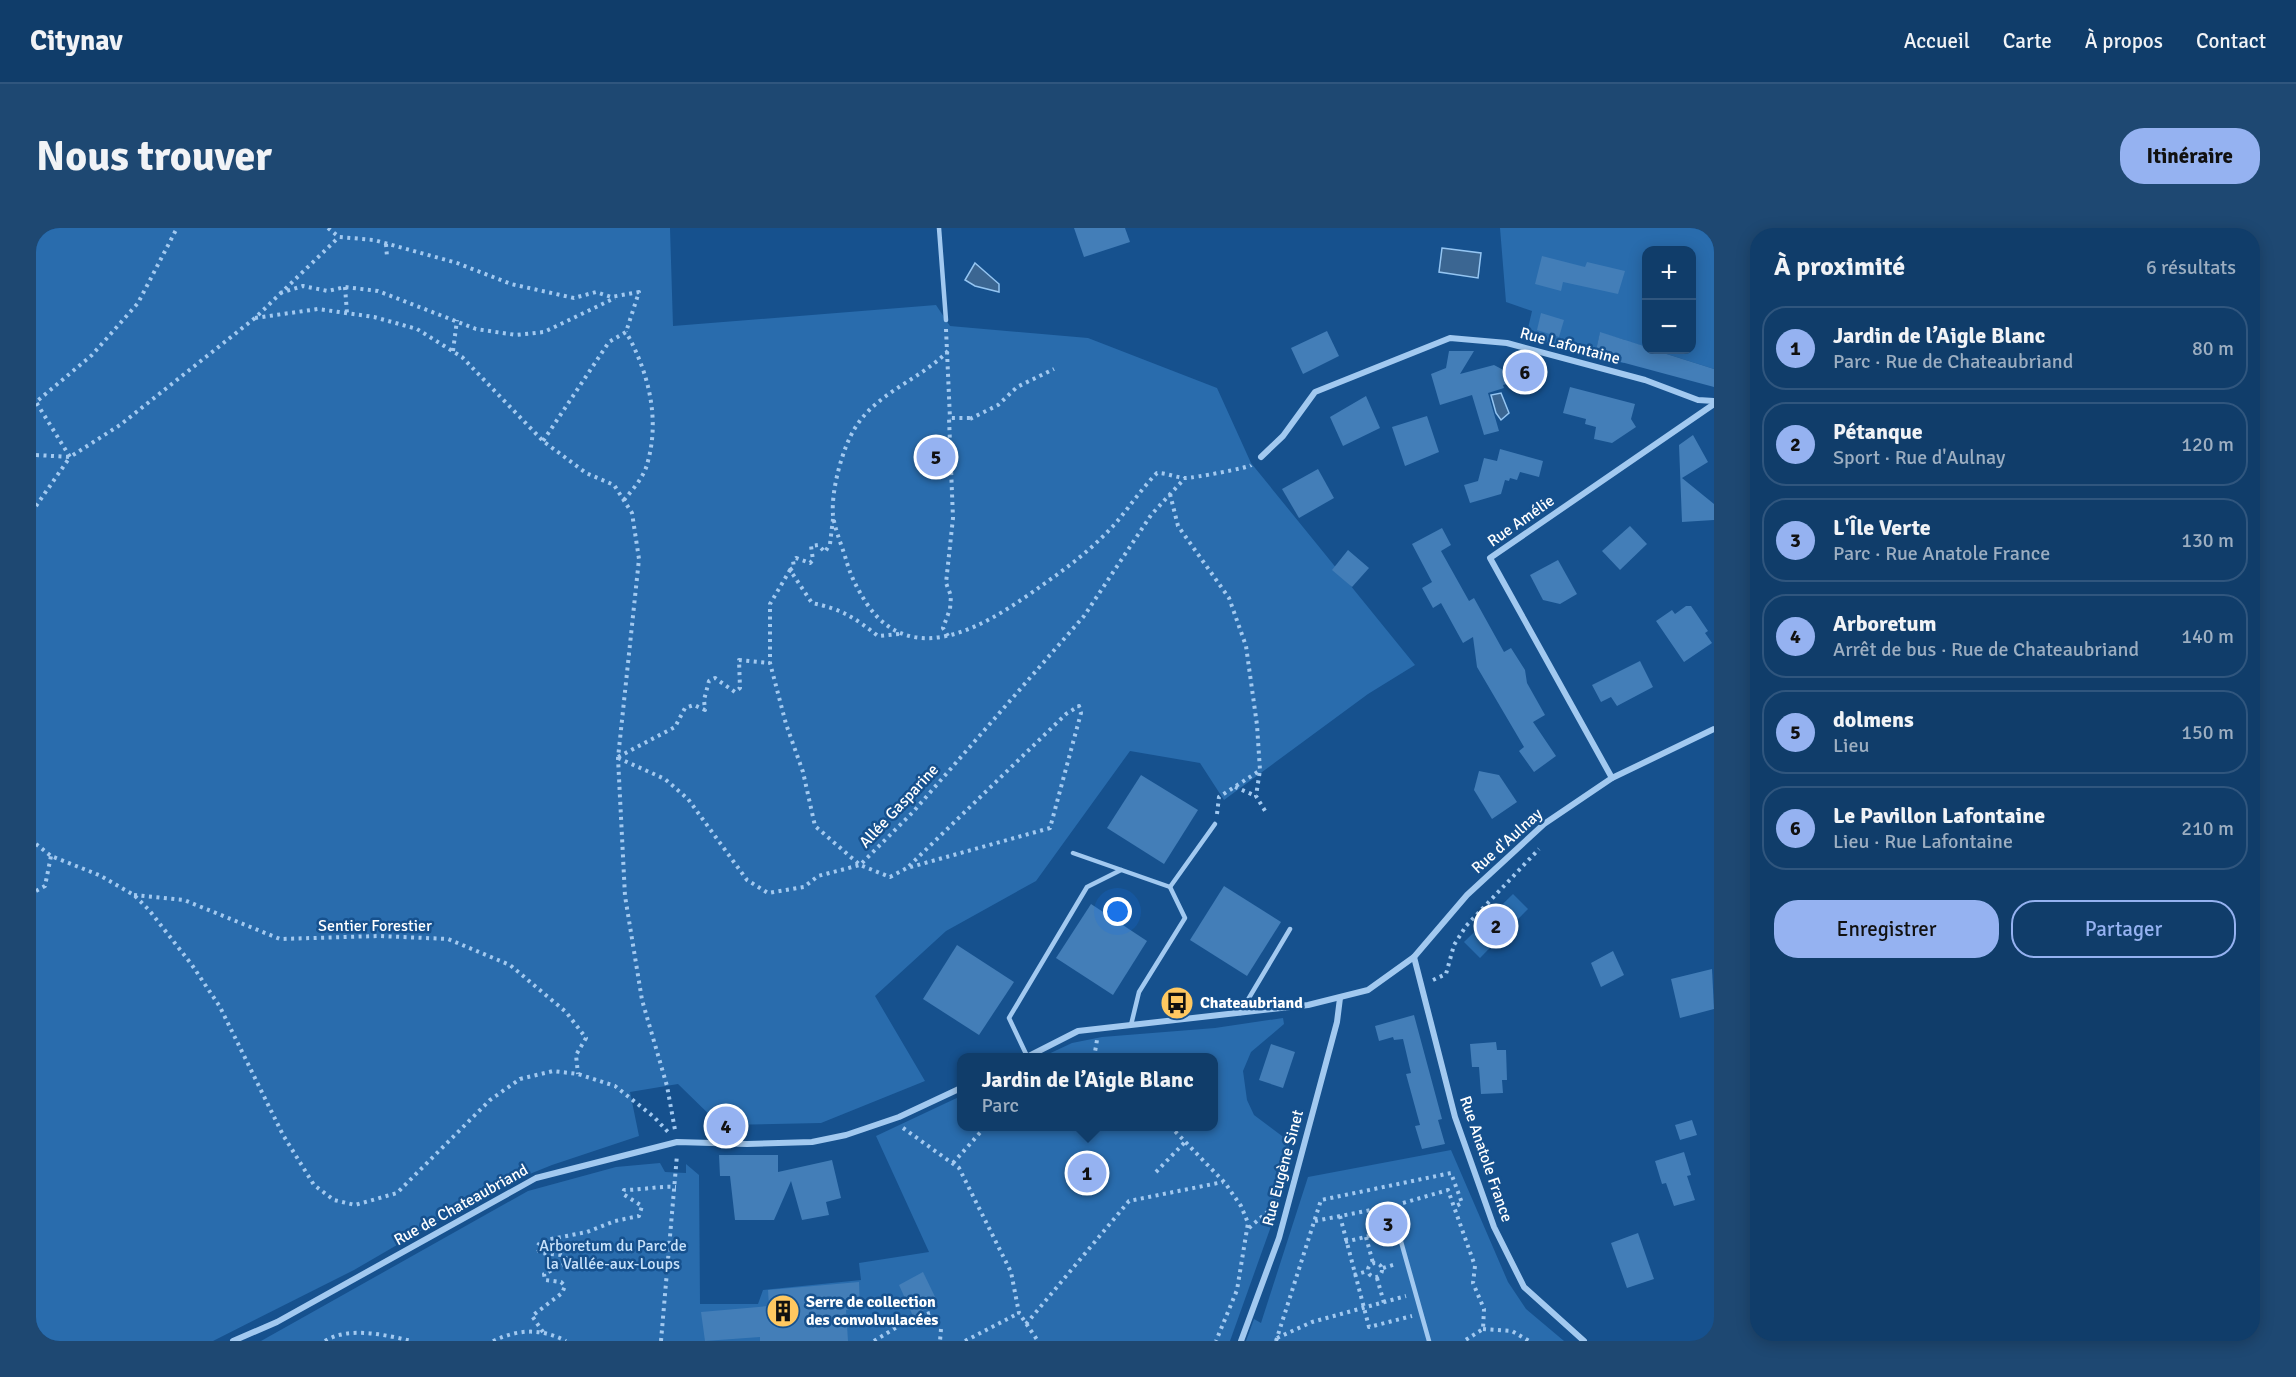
<!DOCTYPE html>
<html lang="fr">
<head>
<meta charset="utf-8">
<style>
	body { margin:0; font-family:Signika,sans-serif; background:#1e4872; color:#f1f3f6 }
	.controls { position:absolute; right:18px; top:18px; display:grid; overflow:hidden; border-radius:12px; box-shadow:0 3px 15px #0003 }
	.controls button { width:54px; height:54px; display:grid; place-items:center; padding:0; border:0; border-bottom:2px solid #30567e; background:#103d6a; color:#f1f3f6; font:30px sans-serif }
	.you { position:absolute; left:1082px; top:684px; width:21px; height:21px; margin:-15px; border:4px solid #fff; border-radius:50%; background:#1a73e8; box-shadow:0 0 0 9px #1a73e833 }
	.badge { display:grid; place-items:center; width:39px; height:39px; border-radius:50%; background:#95b2f1; color:#111; font-size:20px; font-weight:700 }
	.pin { position:absolute; translate:-50% -50%; border:3px solid #fff; box-shadow:0 2px 6px #0006 }
	.popup { position:absolute; left:921px; top:825px; width:261px; height:78px; box-sizing:border-box; display:grid; place-content:center; border-radius:12px; background:#103d6a; filter:drop-shadow(0 2px 4px #0005); font-size:20px; white-space:nowrap; color:#9caec1 }
	.popup b { font-size:22px; color:#f1f3f6 }
	.popup::after { content:''; position:absolute; left:50%; top:100%; margin-left:-12px; border:12px solid transparent; border-top-color:#103d6a }
	.list { margin:0; padding:0; list-style:none }
	h2 { display:flex; justify-content:space-between; align-items:center; height:78px; margin:0; padding:0 24px; font-size:26px }
	h2 small { font-size:20px; font-weight:400; color:#9caec1 }
	.list li { display:grid; grid-template-columns:39px 1fr auto; gap:18px; align-items:center; box-sizing:border-box; height:84px; margin:0 12px 12px; padding:0 12px; border:2px solid #30567e; border-radius:24px }
	.list b { display:block; font-size:22px; white-space:nowrap }
	.list p { margin:0; font-size:20px; white-space:nowrap; color:#9caec1 }
	.list em { font-size:20px; font-style:normal; color:#9caec1 }
	.actions { display:flex; gap:12px; padding:18px 24px }
	.actions a { flex:1; padding:14px 0; border:2px solid #95b2f1; border-radius:24px; text-align:center; font-size:21px; color:#95b2f1 }
	.actions .main { background:#95b2f1; color:#111 }
	.map { position:relative; flex:none; width:1678px; height:1113px; overflow:hidden; border-radius:24px }
	header { display:flex; align-items:center; gap:36px; box-sizing:border-box; height:84px; padding:0 30px; background:#103d6a; border-bottom:2px solid #30567e }
	header strong { font-size:28px }
	nav { display:flex; gap:33px; margin-inline-start:auto; font-size:21px }
	.intro { display:flex; align-items:center; justify-content:space-between; box-sizing:border-box; height:144px; padding:0 36px }
	h1 { margin:0; font-size:42px }
	.button { padding:15px 27px; border-radius:24px; background:#95b2f1; color:#111; font-size:21px; font-weight:700 }
	main { display:flex; gap:36px; padding:0 36px }
	aside { flex:1; background:#103d6a; border-radius:24px; box-shadow:0 3px 15px #0003 }
	.map>svg:first-child { display:block }
	.green { fill:#296cad }
	.water { fill:#3b6692; stroke:#94c5f2; stroke-width:1.5 }
	.building { fill:#437eb8 }
	.lines { fill:none; stroke-linecap:round; stroke-linejoin:round }
	.path { stroke:#a2c9f0; stroke-width:4; stroke-dasharray:3 4.5; stroke-linecap:butt }
	.lane { stroke:#a2c9f0; stroke-width:4.5 }
	.street { stroke:#a2c9f0; stroke-width:6 }
	.labels { text-anchor:middle; dominant-baseline:central; stroke-width:5; stroke-linejoin:round; paint-order:stroke }
	.street-label { font-size:16px; fill:#fff; stroke:#16518e }
	.poi-label { font-size:16px; font-weight:bold; fill:#fff; stroke:#16518e; text-anchor:start }
	.park-label { font-size:16px; fill:#c8e2fb; stroke:#16518e }
</style>
</head>
<body>
<header>
<strong>Citynav</strong>
<nav><a>Accueil</a><a>Carte</a><a>À propos</a><a>Contact</a></nav>
</header>
<div class="intro"><h1>Nous trouver</h1><a class="button">Itinéraire</a></div>
<main>
<div class="map">
<svg width="1678" height="1113" viewBox="0 0 1678 1113">
	<rect width="100%" height="100%" fill="#16518e"/>
	<g class="green">
		<path d="M0,0H634L637,98L900,77L914,98L1052,110L1181,160L1215,235L1379,437L1332,466L1188,572L1164,535L1094,523L1000,653L910,703L839,768L889,853L785,895L684,897L642,856L594,864L603,908L516,937L459,960L318,1042L177,1113H0Z"/>
		<path d="M1464,0H1678V141L1618,122H1656V22H1610V119L1594,114L1588,135L1583,134L1589,112L1564,105L1559,127L1490,109L1496,83L1470,74Z"/>
		<path d="M1477,666L1492,681L1444,730L1428,714Z"/>
		<path d="M1247,790L1248,796L1215,824L1207,843L1211,872L1218,887L1254,914L1242,961L1244,973L1194,1113H225L492,963L580,939L624,935L629,944L650,945V936L663,947L664,1076H722L727,1062L825,1052L823,1035L893,1024L840,908L925,868V898H1177V830L1006,829L1036,815L1066,809L1179,800Z"/>
		<path d="M1415,922L1472,1054L1490,1081L1528,1113H1210L1218,1091L1225,1095L1272,949Z"/>
	</g>
	<g class="water">
		<path d="M1406,20L1445,25L1442,50L1403,44Z"/>
		<path d="M939,35L963,56V64L939,58L929,52Z"/>
		<path d="M1465,165L1473,185L1465,192L1460,185L1455,167Z"/>
	</g>
	<g class="building">
		<path d="M1038,0H1089L1094,14L1048,29Z"/>
		<path d="M1506,28L1549,39L1551,34L1589,43L1582,66L1527,54L1525,63L1499,56Z"/>
		<path d="M1505,85L1528,92L1523,109L1501,102Z"/>
		<path d="M1291,103L1303,128L1267,146L1255,120Z"/>
		<path d="M1564,104L1611,119V122H1618L1678,141V159L1559,127Z"/>
		<path d="M1413,123H1438L1424,146L1458,137L1475,146L1478,134L1512,144L1467,157L1468,160L1452,165L1463,203L1448,207L1436,167L1404,177L1395,146L1410,140Z"/>
		<path d="M1534,159L1599,176L1595,191L1600,199L1576,215L1558,211L1560,199L1549,196L1550,191L1527,185Z"/>
		<path d="M1330,168L1344,200L1307,218L1294,189Z"/>
		<path d="M1391,188L1403,224L1369,238L1356,199Z"/>
		<path d="M1657,207L1672,234L1646,250L1678,276V292L1646,294L1643,217Z"/>
		<path d="M1464,221L1507,233L1503,249L1484,244L1481,252L1474,250L1473,253L1469,252L1465,266L1434,275L1428,257L1442,253L1448,230L1461,233Z"/>
		<path d="M1282,241L1298,270L1263,290L1246,261Z"/>
		<path d="M1594,298L1611,316L1584,342L1566,323Z"/>
		<path d="M1406,300L1415,317L1405,323L1433,373L1438,370L1468,424L1475,420L1489,442L1491,455L1509,487L1497,494L1520,528L1498,544L1483,523L1488,519L1441,439L1437,409L1427,415L1405,375L1397,380L1386,360L1396,354L1376,316Z"/>
		<path d="M1312,322L1333,340L1316,359L1296,342Z"/>
		<path d="M1522,332L1541,366L1524,376L1507,372L1494,347Z"/>
		<path d="M1650,378H1655L1672,403L1669,405L1676,415L1648,434L1620,393L1636,382L1639,386Z"/>
		<path d="M1604,433L1617,459L1581,478L1575,469L1565,474L1556,457Z"/>
		<path d="M1443,543L1463,547L1481,574L1456,591L1438,562Z"/>
		<path d="M1105,547L1162,582L1128,636L1071,600Z"/>
		<path d="M1188,658L1245,694L1211,748L1154,712Z"/>
		<path d="M1055,676L1111,713L1077,767L1020,730Z"/>
		<path d="M921,717L978,754L943,807L887,771Z"/>
		<path d="M1577,723L1588,747L1565,759L1555,735Z"/>
		<path d="M1676,741L1678,781L1644,790L1635,751Z"/>
		<path d="M1378,787L1406,891L1402,892L1409,916L1386,921L1379,898L1384,897L1370,846L1375,845L1367,811L1358,812L1357,809L1343,813L1339,798Z"/>
		<path d="M1460,814L1461,822H1470L1471,852H1466L1467,865L1445,866L1443,839H1436L1434,816Z"/>
		<path d="M1235,816L1259,824L1247,860L1223,852Z"/>
		<path d="M1656,892L1661,907L1644,912L1639,897Z"/>
		<path d="M1648,924L1655,947L1651,948L1659,972L1638,978L1630,955L1626,956L1619,933Z"/>
		<path d="M683,927H742V944L796,932L805,970L790,974L793,987L766,992L755,953L738,992H699L694,948H684Z"/>
		<path d="M1602,1005L1618,1051L1591,1060L1575,1015Z"/>
		<path d="M887,1044L902,1075L877,1088L863,1057Z"/>
		<path d="M823,1054L824,1080L810,1082L812,1113H724V1109L669,1113L665,1084L733,1078L732,1062Z"/>
	</g>
	<g class="lines">
		<g class="path">
			<path d="M292,0L303,9L338,12L421,35L475,56L538,70L560,64L575,69L603,64L590,104L573,114L507,213"/>
			<path d="M350,16L351,29"/>
			<path d="M309,59L311,85"/>
			<path d="M244,65L267,58L292,63L309,59L342,63L440,101L480,107L508,104L579,70"/>
			<path d="M219,90L282,81L338,89L381,101L426,129L507,213L550,245L578,257L596,285L603,331L582,530L589,668L606,772L631,858L639,902"/>
			<path d="M910,101L914,191"/>
			<path d="M417,123L421,92"/>
			<path d="M912,123C884,152 841,164 819,200C806,221 795,263 797,287C799,303 807,320 811,335C816,351 822,362 831,376C878,445 955,394 1005,358C1031,340 1056,321 1078,297C1093,280 1105,261 1121,245C1131,245 1141,250 1150,250C1157,250 1212,240 1215,237"/>
			<path d="M934,191L962,177L981,159L1018,141"/>
			<path d="M0,227L34,229L84,197L219,90L303,9"/>
			<path d="M1134,266L1142,298L1193,370L1210,418L1221,497L1224,542L1220,568L1231,586"/>
			<path d="M588,272C597,261 609,248 612,233C624,189 612,143 590,104"/>
			<path d="M0,278L34,229L0,174L56,127L102,75L141,0"/>
			<path d="M754,342L758,339L757,333L760,330L774,335L777,332L775,318L782,317L789,324L794,316L797,291"/>
			<path d="M863,406L842,408C819,390 806,381 776,375L754,342L734,376V435L750,496L767,544L779,598L824,637L854,649L871,640L1014,600L1045,485L1043,478L1030,486L871,640"/>
			<path d="M912,408L907,400L914,381L915,368L910,355L917,290L913,190H935"/>
			<path d="M582,529L639,499L649,480L658,477L669,482L668,472L673,453L679,450L699,464L704,460L703,432L734,435"/>
			<path d="M582,530L629,551L652,571L711,652L732,665L768,659L782,648L824,637L877,584L1048,388L1115,287L1149,250"/>
			<path d="M1199,559L1220,568"/>
			<path d="M1181,586L1183,569L1223,543"/>
			<path d="M0,616L15,628L63,647L98,667L113,682L156,737L184,779L247,907L278,957L298,972L319,977L361,965L454,872L484,851L517,843L542,846L579,858L618,889L632,904"/>
			<path d="M0,663L9,658L15,628"/>
			<path d="M98,667L148,672L244,711L343,708L412,711L474,737L530,784L550,810L540,827L542,846"/>
			<path d="M1397,752L1410,746L1418,717L1430,698L1503,621"/>
			<path d="M1058,830L1061,812"/>
			<path d="M1134,898L1189,955L1205,978L1212,995L1201,1062L1180,1113"/>
			<path d="M867,900L923,940L975,1044L983,1085L1002,1113"/>
			<path d="M917,935L950,898"/>
			<path d="M1120,944L1149,914"/>
			<path d="M1367,975L1412,962L1439,1038L1437,1055L1448,1081L1447,1101L1428,1113"/>
			<path d="M1304,988L1333,1099L1376,1088"/>
			<path d="M1279,993L1345,980"/>
			<path d="M1213,1000L1237,979"/>
			<path d="M1330,1009L1337,1035"/>
			<path d="M1309,1014L1349,1004"/>
			<circle cx="1339" cy="1042" r="7"/>
			<path d="M1347,1040L1360,1036"/>
			<path d="M1318,1047L1332,1043"/>
			<path d="M1341,1050L1348,1075"/>
			<path d="M990,1096L1093,973L1187,954"/>
			<path d="M1447,1101L1476,1103L1493,1113"/>
			<path d="M507,1104L496,1088L526,1065L529,1058L525,1054L509,1052L508,1046L529,1036L530,1030L525,1027L504,1025L501,1019L505,1013L551,1004L579,993L603,988L606,978L587,966L588,962C606,962 622,958 640,959"/>
			<path d="M1241,1110L1276,1094L1370,1068"/>
			<path d="M289,1113C313,1098 349,1107 376,1113"/>
			<path d="M457,1113C483,1101 504,1100 530,1113"/>
			<path d="M625,1113L641,927"/>
			<path d="M838,1113L874,1091L894,1085L905,1101L904,1113"/>
			<path d="M929,1113L983,1085"/>
			<path d="M1240,1113L1285,972L1415,945L1426,975L1418,979"/>
		</g>
		<g class="lane">
			<path d="M903,0L910,92"/>
			<path d="M1037,625L1134,659L1149,690L1103,764L1095,797"/>
			<path d="M1134,659L1179,596"/>
			<path d="M1204,785L1254,701"/>
			<path d="M991,828L973,790L1051,659L1085,642"/>
			<path d="M1355,978L1393,1113"/>
		</g>
		<g class="street">
			<path d="M1225,229L1247,208L1279,164L1414,110L1471,115L1609,152L1662,172L1678,173"/>
			<path d="M1576,550L1454,330L1678,176"/>
			<path d="M1378,729L1419,889L1458,999L1488,1059L1548,1113"/>
			<path d="M989,830L1042,803L1272,777L1332,762L1378,729L1431,667L1508,596L1576,550L1678,501"/>
			<path d="M197,1113L241,1094L500,950L641,914L711,916L776,914L810,907L863,889L925,860"/>
			<path d="M1205,1113L1243,1010L1301,794L1304,770"/>
		</g>
	</g>
	<defs>
		<symbol id="bus-disc" viewBox="-11 -11 22 22"><circle r="9.5" fill="#ffc860" stroke="#16518e"/><path d="M-5-6H5V4H4V6H2V4H-2V6H-4V4H-5ZM-3.5-4V0h7V-4ZM-3.5 1.2v1.5H-2V1.2ZM2 1.2v1.5H3.5V1.2Z" fill="#111"/></symbol>
		<symbol id="building-disc" viewBox="-11 -11 22 22"><circle r="9.5" fill="#ffc860" stroke="#16518e"/><path d="M-4-6H4V6H1V3H-1V6H-4ZM-2.5-4.3h1.7v1.8h-1.7ZM.8-4.3h1.7v1.8H.8ZM-2.5-1h1.7V.8h-1.7ZM.8-1h1.7V.8H.8Z" fill="#111"/></symbol>
	</defs>
	<g fill-rule="evenodd">
		<use href="#bus-disc" x="1122" y="756" width="38" height="38"/>
		<use href="#building-disc" x="728" y="1064" width="38" height="38"/>
	</g>
	<g class="labels">
		<g class="street-label">
			<text transform="translate(1534 118) rotate(15)">Rue Lafontaine</text>
			<text transform="translate(1485 293) rotate(-35)">Rue Amélie</text>
			<text transform="translate(863 578) rotate(-47)">Allée Gasparine</text>
			<text transform="translate(1471 613) rotate(-42)">Rue d'Aulnay</text>
			<text x="339" y="698">Sentier Forestier</text>
			<text transform="translate(1450 931) rotate(71)">Rue Anatole France</text>
			<text transform="translate(1247 940) rotate(-75)">Rue Eugène Sinet</text>
			<text transform="translate(425 977) rotate(-29)">Rue de Chateaubriand</text>
		</g>
		<g class="poi-label">
			<text x="1164" y="775">Chateaubriand</text>
			<text x="770" y="1074">Serre de collection<tspan x="770" dy="18">des convolvulacées</tspan></text>
		</g>
		<g class="park-label">
			<text x="577" y="1018">Arboretum du Parc de<tspan x="577" dy="18">la Vallée-aux-Loups</tspan></text>
		</g>
	</g>
</svg>
<div class="controls">
<button>+</button>
<button>−</button>
</div>
<div class="you"></div>
<div class="pin badge" style="left:1051px;top:945px">1</div>
<div class="popup"><b>Jardin de l’Aigle Blanc</b>Parc</div>
<div class="pin badge" style="left:1460px;top:698px">2</div>
<div class="pin badge" style="left:1352px;top:996px">3</div>
<div class="pin badge" style="left:690px;top:898px">4</div>
<div class="pin badge" style="left:900px;top:229px">5</div>
<div class="pin badge" style="left:1489px;top:144px">6</div>
</div>
<aside>
<h2>À proximité<small>6 résultats</small></h2>
<ul class="list">
<li><span class="badge">1</span><div><b>Jardin de l’Aigle Blanc</b><p>Parc · Rue de Chateaubriand</p></div><em>80 m</em></li>
<li><span class="badge">2</span><div><b>Pétanque</b><p>Sport · Rue d'Aulnay</p></div><em>120 m</em></li>
<li><span class="badge">3</span><div><b>L'Île Verte</b><p>Parc · Rue Anatole France</p></div><em>130 m</em></li>
<li><span class="badge">4</span><div><b>Arboretum</b><p>Arrêt de bus · Rue de Chateaubriand</p></div><em>140 m</em></li>
<li><span class="badge">5</span><div><b>dolmens</b><p>Lieu</p></div><em>150 m</em></li>
<li><span class="badge">6</span><div><b>Le Pavillon Lafontaine</b><p>Lieu · Rue Lafontaine</p></div><em>210 m</em></li>
</ul>
<div class="actions"><a class="main">Enregistrer</a><a>Partager</a></div>
</aside>
</main>
</body>
</html>
